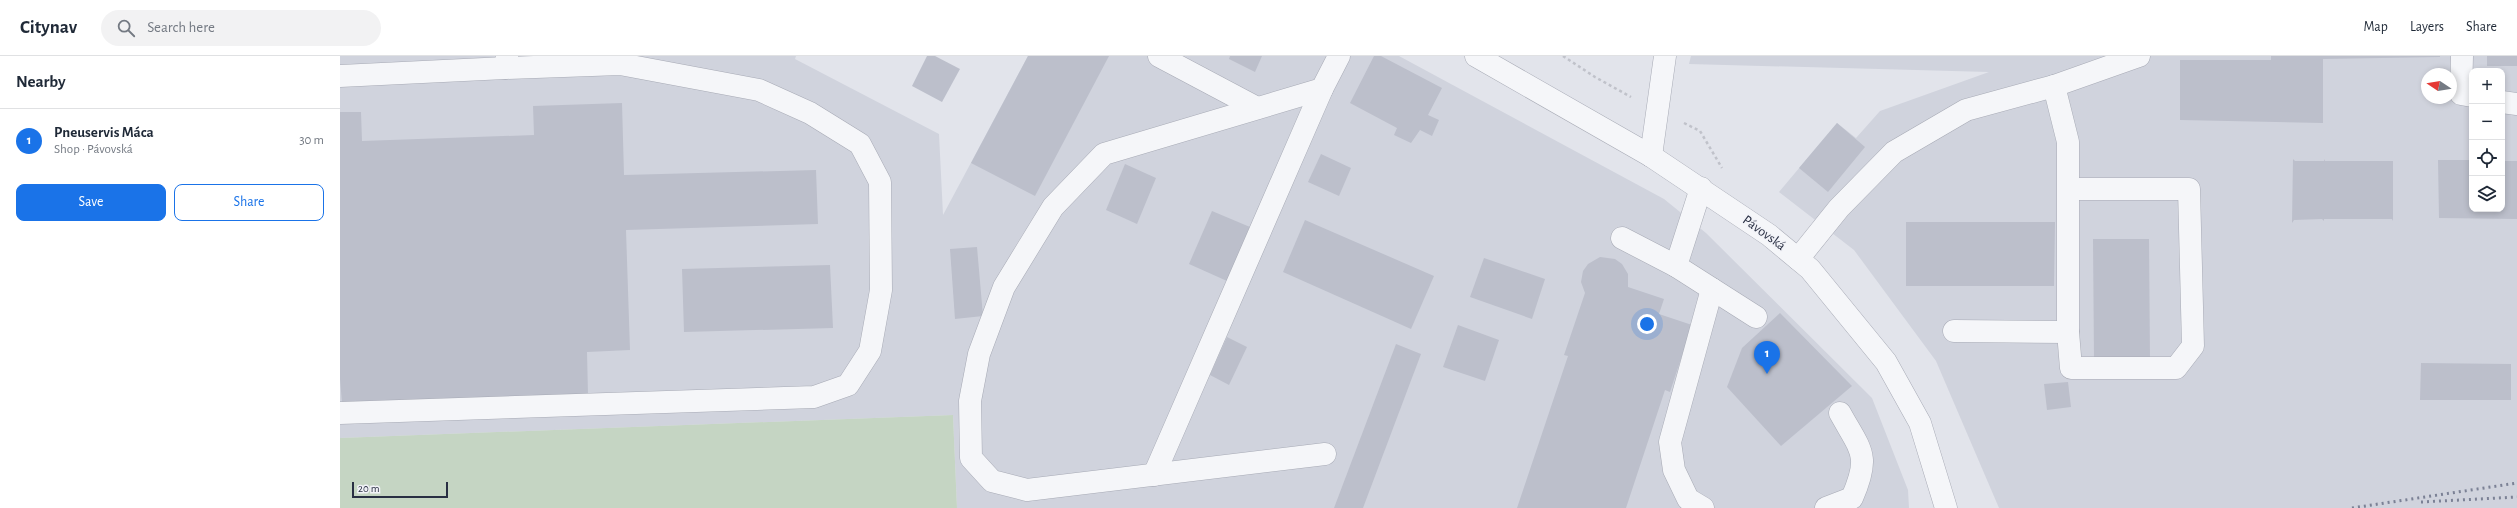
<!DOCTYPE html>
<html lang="en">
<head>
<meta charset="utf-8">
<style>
	body { margin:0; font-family:"Alegreya Sans",sans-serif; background:#f2f2f3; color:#1f2937 }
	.controls { position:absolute; right:12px; top:12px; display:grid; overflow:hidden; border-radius:8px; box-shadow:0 2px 6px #0003 }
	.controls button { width:36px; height:36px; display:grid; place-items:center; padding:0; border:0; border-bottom:1px solid #e0e1e3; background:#fff; color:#1f2937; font:20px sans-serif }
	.compass { position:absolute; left:2081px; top:12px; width:36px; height:36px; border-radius:50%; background:#fff; box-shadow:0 2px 6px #0003; rotate:282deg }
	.scale { position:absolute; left:12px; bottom:10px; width:96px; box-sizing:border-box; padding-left:4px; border:2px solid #292f43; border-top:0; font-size:11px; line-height:14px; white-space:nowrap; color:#292f43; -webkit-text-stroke:3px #f2f3f8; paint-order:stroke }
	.you { position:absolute; left:1307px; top:268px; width:14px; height:14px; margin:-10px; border:3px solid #fff; border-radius:50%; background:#1a73e8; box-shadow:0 0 0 6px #1a73e833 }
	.badge { display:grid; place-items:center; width:26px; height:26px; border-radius:50%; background:#1a73e8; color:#fff; font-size:13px; font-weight:700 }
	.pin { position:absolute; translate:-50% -33px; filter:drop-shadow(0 1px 2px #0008) }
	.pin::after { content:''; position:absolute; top:21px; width:14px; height:12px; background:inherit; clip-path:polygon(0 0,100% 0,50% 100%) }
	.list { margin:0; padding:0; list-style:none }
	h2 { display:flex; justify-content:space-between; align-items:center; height:52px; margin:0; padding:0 16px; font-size:17px }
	h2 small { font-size:13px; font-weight:400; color:#747a83 }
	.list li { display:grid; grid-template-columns:26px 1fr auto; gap:12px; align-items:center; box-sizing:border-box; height:64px; padding:0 16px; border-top:1px solid #e0e1e3 }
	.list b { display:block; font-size:15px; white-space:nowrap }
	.list p { margin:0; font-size:13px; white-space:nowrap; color:#747a83 }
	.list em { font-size:13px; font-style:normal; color:#747a83 }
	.actions { display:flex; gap:8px; padding:12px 16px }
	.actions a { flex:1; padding:9px 0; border:1px solid #1a73e8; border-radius:8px; text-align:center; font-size:14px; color:#1a73e8 }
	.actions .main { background:#1a73e8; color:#fff }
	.icon { flex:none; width:22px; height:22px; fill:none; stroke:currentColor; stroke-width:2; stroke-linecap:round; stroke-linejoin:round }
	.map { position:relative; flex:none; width:2177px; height:452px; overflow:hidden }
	header { display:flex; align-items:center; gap:24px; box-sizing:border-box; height:56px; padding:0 20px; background:#fff; border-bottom:1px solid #e0e1e3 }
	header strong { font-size:19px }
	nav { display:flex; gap:22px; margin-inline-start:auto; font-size:14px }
	.search { width:280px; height:36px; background:#f2f2f3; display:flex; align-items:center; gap:10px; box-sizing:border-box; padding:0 14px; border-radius:22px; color:#747a83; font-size:15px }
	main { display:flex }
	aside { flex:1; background:#fff }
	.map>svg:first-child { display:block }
	.built { fill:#d0d3dd; fill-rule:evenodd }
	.green { fill:#c5d5c3 }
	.building { fill:#bcbfcb }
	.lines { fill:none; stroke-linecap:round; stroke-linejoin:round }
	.minor-casing { stroke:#a7aab5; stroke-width:23 }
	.path { stroke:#c0c2ca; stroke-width:2.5; stroke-dasharray:3 3; stroke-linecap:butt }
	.minor { stroke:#f5f6f9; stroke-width:22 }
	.rail { stroke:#7b8195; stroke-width:3; stroke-dasharray:2 4; stroke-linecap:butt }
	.labels { text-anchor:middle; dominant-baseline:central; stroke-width:3; stroke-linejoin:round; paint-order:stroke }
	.street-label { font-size:14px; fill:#292f43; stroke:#f2f3f8 }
</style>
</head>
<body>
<header>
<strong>Citynav</strong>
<div class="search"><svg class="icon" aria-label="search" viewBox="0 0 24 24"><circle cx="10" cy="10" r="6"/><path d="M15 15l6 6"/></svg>Search here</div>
<nav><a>Map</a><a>Layers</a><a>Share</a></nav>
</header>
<main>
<aside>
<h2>Nearby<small></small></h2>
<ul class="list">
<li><span class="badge">1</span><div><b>Pneuservis Máca</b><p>Shop · Pávovská</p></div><em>30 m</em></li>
</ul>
<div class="actions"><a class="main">Save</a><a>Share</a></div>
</aside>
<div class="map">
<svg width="2177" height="452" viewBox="0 0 2177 452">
	<rect width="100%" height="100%" fill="#e2e4eb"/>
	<g class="built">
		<path d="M0,0H456L455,3L599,78L603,159L688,0H1059L1324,143L1366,177L1532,342L1568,434L1569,452H617L613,359L0,382Z"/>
		<path d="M1351,0H2177V452H1659L1596,305L1514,194L1439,136L1497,67L1516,82L1540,55L1649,16L1349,8ZM2132,15H2162V153H2132ZM2087,18H2111V42H2087Z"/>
	</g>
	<path class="green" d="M613,359L617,452H0V382Z"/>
	<g class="building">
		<path d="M587,0H595L620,13L602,46L572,30Z"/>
		<path d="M688,0H769L695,140L631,107Z"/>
		<path d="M890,0H922L915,16L889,3Z"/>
		<path d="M1034,0H1041L1102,32L1088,59L1099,64L1092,80L1080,74L1071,87L1054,79L1057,72L1010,47Z"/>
		<path d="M1931,0H2100V1L1983,3V67L1840,64V4H1931Z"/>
		<rect x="2147" y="0" width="30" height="10"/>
		<path d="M282,47L284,119L476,114L478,168L286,174L290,294L247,296L248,339L2,347L0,323V56H21L22,85L194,79L193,50Z"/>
		<path d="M1497,67L1525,91L1488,136L1459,112Z"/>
		<path d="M981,98L1011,112L999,140L968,126Z"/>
		<path d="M2053,102V165L2052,163H1984V165L1982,163L1954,164L1952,167L1953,103L1955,105H1984L1985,103V105H2053Z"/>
		<path d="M2098,104H2132V153H2162V105H2177V163L2099,162Z"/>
		<path d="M785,108L816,122L797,168L766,154Z"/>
		<path d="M872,155L910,171L887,225L849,208Z"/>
		<path d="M965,164L1094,220L1071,273L943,216Z"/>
		<path d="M1566,166H1715L1714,230H1566Z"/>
		<path d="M1753,183H1809L1810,304H1754Z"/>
		<path d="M637,191L643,260L615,263L610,193Z"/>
		<path d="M1260,201L1275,203L1282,208L1288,218V231L1324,243L1319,258L1352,269L1330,336L1325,334L1286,452H1177L1228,300L1224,299L1245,237L1241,226L1243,215L1248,208Z"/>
		<path d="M1144,202L1205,223L1192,263L1130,241Z"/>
		<path d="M490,209L493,272L344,276L342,213Z"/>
		<path d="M1440,257L1512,330L1441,390L1387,331L1402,292Z"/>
		<path d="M1118,269L1159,284L1145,325L1103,311Z"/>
		<path d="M887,281L907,291L889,329L870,319Z"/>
		<path d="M1056,288L1081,298L1023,452H994Z"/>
		<path d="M2081,307L2171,308V344H2080Z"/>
		<path d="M1728,326L1731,351L1707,354L1704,328Z"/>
	</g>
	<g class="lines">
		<defs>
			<g id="minor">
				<path d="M819,0L917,52"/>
				<path d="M1136,0L1311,100L1429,179L1470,213L1546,306L1580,367L1606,452"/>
				<path d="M2122,0L2121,38L2132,40"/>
				<path d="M0,20L165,12L167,0"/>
				<path d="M2162,46L2177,48"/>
				<path d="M1311,100L1325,0"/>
				<path d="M1282,182L1336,210L1416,261"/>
				<path d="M1458,203L1499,152L1554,96L1626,54L1714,30L1799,0"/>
				<path d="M1336,210L1361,132"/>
				<path d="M1614,275L1728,276V86L1714,30"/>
				<path d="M1728,276L1731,312H1836L1853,290L1849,133H1729"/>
				<path d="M0,357L474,341L508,329L530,295L541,234L540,126L520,88L470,57L419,34L280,8L165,12"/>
				<path d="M985,398L687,434L652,425L631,402L630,345L639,298L664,231L713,151L764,98L982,33L999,0"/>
				<path d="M814,419L982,33"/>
				<path d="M1363,452L1348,443L1334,414L1330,386L1372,233"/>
				<path d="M1486,452L1512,442C1531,399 1521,395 1500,357"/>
			</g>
		</defs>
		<use href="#minor" class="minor-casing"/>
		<g class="path">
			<path d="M1223,0L1255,21L1291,41"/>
			<path d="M1344,67L1360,75L1382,112"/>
		</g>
		<use href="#minor" class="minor"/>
		<g class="rail">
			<path d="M2081,446L2177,441"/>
			<path d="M2012,452L2177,427"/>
		</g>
	</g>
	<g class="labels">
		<g class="street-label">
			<text transform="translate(1424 177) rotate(36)">Pávovská</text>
		</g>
	</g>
</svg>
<div class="controls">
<button>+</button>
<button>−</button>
<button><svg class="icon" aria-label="locate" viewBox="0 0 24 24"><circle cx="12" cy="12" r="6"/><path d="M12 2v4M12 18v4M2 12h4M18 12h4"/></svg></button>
<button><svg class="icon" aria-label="layers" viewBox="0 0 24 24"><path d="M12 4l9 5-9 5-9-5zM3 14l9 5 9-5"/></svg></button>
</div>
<svg class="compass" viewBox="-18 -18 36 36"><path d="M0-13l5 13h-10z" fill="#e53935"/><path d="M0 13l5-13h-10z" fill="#747a83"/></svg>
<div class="scale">20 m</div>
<div class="you"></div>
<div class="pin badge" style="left:1427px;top:318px">1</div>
</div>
</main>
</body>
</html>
